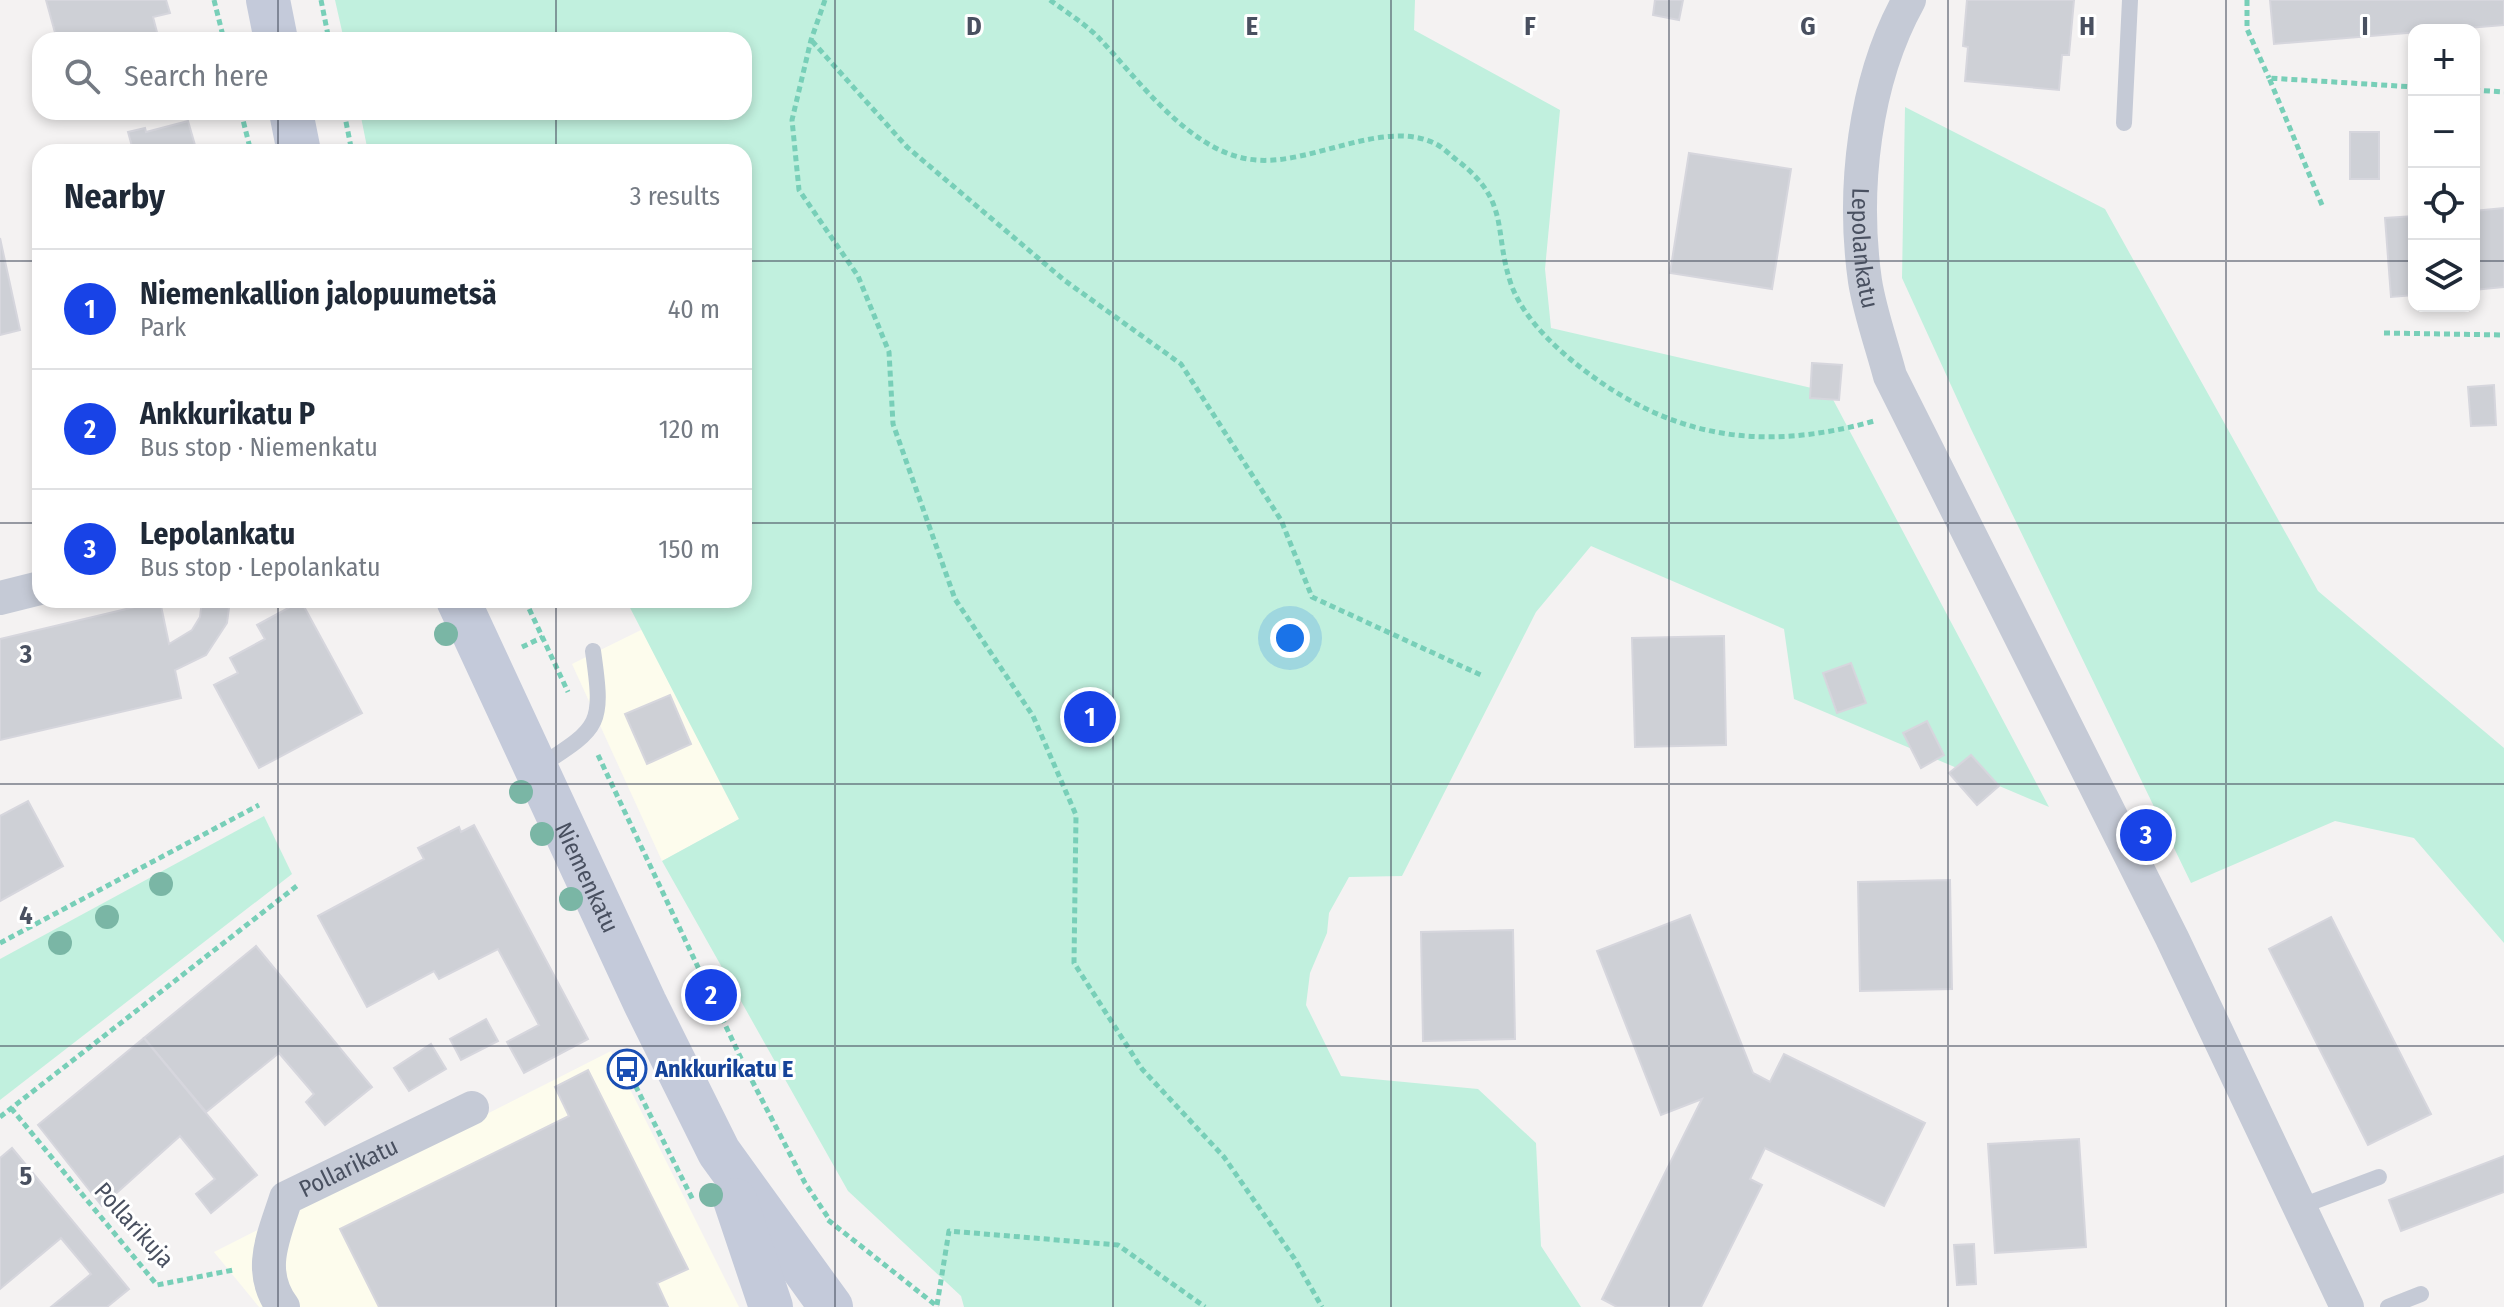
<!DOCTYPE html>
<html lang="en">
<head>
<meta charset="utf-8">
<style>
	body { margin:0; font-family:"Fira Sans Condensed",sans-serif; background:#f6f6f7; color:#1f2937 }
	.controls { position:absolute; right:24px; top:24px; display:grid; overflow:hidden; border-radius:16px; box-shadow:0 4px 12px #0003 }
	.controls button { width:72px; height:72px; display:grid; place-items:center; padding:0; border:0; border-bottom:2px solid #e0e1e3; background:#fff; color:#1f2937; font:40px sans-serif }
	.you { position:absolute; left:1290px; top:638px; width:28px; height:28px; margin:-20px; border:6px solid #fff; border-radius:50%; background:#1a73e8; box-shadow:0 0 0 12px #1a73e833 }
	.badge { display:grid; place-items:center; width:52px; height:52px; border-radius:50%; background:#1843e7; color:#fff; font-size:26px; font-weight:700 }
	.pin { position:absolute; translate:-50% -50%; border:4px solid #fff; box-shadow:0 2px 8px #0006 }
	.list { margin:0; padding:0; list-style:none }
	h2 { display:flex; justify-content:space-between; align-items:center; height:104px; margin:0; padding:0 32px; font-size:34px }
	h2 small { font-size:26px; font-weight:400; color:#747a83 }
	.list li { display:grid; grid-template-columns:52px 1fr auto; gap:24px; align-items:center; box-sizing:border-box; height:120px; padding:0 32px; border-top:2px solid #e0e1e3 }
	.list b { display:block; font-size:30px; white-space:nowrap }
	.list p { margin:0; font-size:26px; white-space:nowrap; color:#747a83 }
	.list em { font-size:26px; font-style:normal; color:#747a83 }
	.icon { flex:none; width:44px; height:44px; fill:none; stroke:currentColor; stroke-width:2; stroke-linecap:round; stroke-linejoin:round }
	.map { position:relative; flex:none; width:2504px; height:1307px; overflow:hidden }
	.search { position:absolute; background:#fff; box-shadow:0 4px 12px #0003; left:32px; top:32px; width:720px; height:88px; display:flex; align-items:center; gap:20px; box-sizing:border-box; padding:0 28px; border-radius:24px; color:#747a83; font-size:30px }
	.panel { position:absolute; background:#fff; box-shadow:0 4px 12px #0003; left:32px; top:144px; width:720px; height:464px; border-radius:24px }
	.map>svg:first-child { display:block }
	.commercial { fill:#fdfced }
	.green { fill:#c1f0de }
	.building { fill:#ced0d6; stroke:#d6d6dd; stroke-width:2 }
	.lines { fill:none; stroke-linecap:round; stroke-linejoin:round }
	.path { stroke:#78cfb8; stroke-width:5; stroke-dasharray:6 4; stroke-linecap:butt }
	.lane { stroke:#c5cad6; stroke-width:16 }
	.street { stroke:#c5cad6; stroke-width:34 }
	.secondary { stroke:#c4cada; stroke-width:44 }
	.tree { fill:#7ab6a5 }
	.grid { fill:none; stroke:#495060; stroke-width:2; stroke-opacity:0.55 }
	.labels { text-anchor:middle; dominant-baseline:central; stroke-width:6; stroke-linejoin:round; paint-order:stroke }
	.street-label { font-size:24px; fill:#495060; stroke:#fff }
	.transit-label { font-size:24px; font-weight:bold; fill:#164399; stroke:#fff; text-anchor:start }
	.grid-label { font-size:26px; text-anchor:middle; font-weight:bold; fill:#495060; stroke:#fff; stroke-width:6; stroke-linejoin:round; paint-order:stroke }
</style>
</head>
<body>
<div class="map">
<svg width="2504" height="1307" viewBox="0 0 2504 1307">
	<rect width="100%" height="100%" fill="#f4f2f2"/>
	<g class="commercial">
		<path d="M643,629L739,819L662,861L572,664Z"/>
		<path d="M611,1051L739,1307H259L214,1252Z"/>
	</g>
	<g class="green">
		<path d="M335,0H1415L1414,30L1560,110L1545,269L1551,328L1829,392L2049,807L1794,699L1784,629L1591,546L1536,612L1402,876L1349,877L1329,913L1327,933L1310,973L1306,1005L1341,1076L1478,1089L1536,1143L1541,1246L1581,1307H964L961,1296L848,1191L662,861L739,819L626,600H744V152H368L360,112H744V40H344Z"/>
		<path d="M1905,107L2105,209L2318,591L2504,748V943L2414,838L2335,821L2191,883L1971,429L1902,278Z"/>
		<path d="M264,816L292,874L0,1100V959Z"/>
	</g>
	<g class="building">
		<path d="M46,0H166L170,13L153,17L159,40H91L90,35L57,40Z"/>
		<path d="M1655,0H1683L1679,20L1653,15Z"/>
		<path d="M1967,0H2074L2069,55H2062L2059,90L1965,81L1968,47L1963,46Z"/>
		<path d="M2270,0H2504V25L2274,44Z"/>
		<path d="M188,121L197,152H127L133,150L128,132L145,128L146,132Z"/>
		<rect x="2350" y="132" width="29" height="47"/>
		<path d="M1689,153L1791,169L1772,289L1670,273Z"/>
		<path d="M2504,208V287L2474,290V211Z"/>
		<path d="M2414,216V295L2391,297L2385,218Z"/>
		<path d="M0,238L20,330L0,335Z"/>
		<path d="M1812,363L1842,365L1839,400L1810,398Z"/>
		<path d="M2494,385L2496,425L2471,426L2468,387Z"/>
		<path d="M202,600H230L227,623L206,655L175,670L181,698L0,740V639L160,601L169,644L192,630L200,617Z"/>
		<path d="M301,601L362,713L259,768L214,685L238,673L230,658L265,639L257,625Z"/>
		<path d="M1724,636L1726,745L1635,747L1632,638Z"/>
		<path d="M1851,663L1866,703L1837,713L1823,673Z"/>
		<path d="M670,695L691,744L647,764L625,714Z"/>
		<path d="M1927,721L1944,755L1921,768L1903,733Z"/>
		<path d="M1971,755L1999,786L1977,805L1949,773Z"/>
		<path d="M28,801L63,866L0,901V816Z"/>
		<path d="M474,825L588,1039L524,1073L507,1042L539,1025L498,949L439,979L434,971L367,1007L318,916L424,859L418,848L459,827L461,832Z"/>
		<path d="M1950,880L1952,989L1860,991L1858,882Z"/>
		<path d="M1690,915L1753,1073L1770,1082L1784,1054L1925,1123L1884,1206L1765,1148L1750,1179L1762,1185L1701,1307H1617L1602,1299L1702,1099L1661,1115L1597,951Z"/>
		<path d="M2331,917L2431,1114L2368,1145L2269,949Z"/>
		<path d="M1513,930L1515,1039L1423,1041L1421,932Z"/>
		<path d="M256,946L372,1087L325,1125L306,1102L314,1094L279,1053L206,1112L144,1038Z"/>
		<path d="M486,1019L498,1041L461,1060L450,1039Z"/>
		<path d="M144,1038L257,1175L211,1213L196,1194L215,1179L180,1136L102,1206L38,1125Z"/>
		<path d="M431,1044L446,1069L409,1091L394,1068Z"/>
		<path d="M588,1070L688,1269L657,1283L668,1307H379L340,1229L569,1116L555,1087Z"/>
		<path d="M2079,1139L2086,1247L1995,1253L1988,1144Z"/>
		<path d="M12,1148L129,1289L107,1307H51L91,1274L61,1238L0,1289V1158Z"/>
		<path d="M2504,1156V1192L2401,1231L2389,1200Z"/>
		<path d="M1974,1244L1976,1284L1957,1285L1954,1245Z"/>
	</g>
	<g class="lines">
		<g class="path">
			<path d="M214,0L224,40"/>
			<path d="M321,0L329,40"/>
			<path d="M825,0L811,40L792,120L799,190L858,276L889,352L893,424L955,599L1033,716L1076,815L1074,963L1142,1069L1224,1157L1294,1258L1322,1307"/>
			<path d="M1050,0C1066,12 1084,23 1098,37C1139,80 1191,155 1256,160C1311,165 1383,119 1434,143C1443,147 1451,156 1458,161C1511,202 1493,231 1511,284C1522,315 1550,343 1575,363C1668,438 1760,453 1874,421"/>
			<path d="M2247,0V29L2269,78"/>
			<path d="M812,41L907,147L1064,280L1181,364L1281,520L1312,597L1483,676"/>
			<path d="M2474,90L2504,92"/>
			<path d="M241,112L251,152"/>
			<path d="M344,112L352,152"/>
			<path d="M2322,205L2269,78L2414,87"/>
			<path d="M2384,333L2504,335"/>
			<path d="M525,600L568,692"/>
			<path d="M522,647L543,637"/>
			<path d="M598,755L746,1069L805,1183L829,1219"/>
			<path d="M0,943L259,805"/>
			<path d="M622,1059L693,1200"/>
			<path d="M11,1108L157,1285L233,1270"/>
			<path d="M0,1117L298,885"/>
			<path d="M828,1220L938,1307"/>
			<path d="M937,1305L949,1231L1118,1245L1205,1307"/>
		</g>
		<g class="lane">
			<path d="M2124,123L2130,0"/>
			<path d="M537,768C600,727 604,727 593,651"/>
			<path d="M2299,1207L2379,1177"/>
			<path d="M2388,1307L2421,1294"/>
		</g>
		<g class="street">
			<path id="s1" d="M1909,0C1864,81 1852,190 1865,281C1870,313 1882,345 1890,376L2172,938L2347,1307"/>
			<path d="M0,598L40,588"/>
			<path id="s2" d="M283,1307C256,1271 274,1236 286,1198L472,1108"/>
		</g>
		<g class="secondary">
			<path d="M268,0L276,40"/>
			<path d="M291,112L299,152"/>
			<path id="s3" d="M458,600L645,1003L719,1152L831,1307"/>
			<path d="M735,1200L771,1307"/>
		</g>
	</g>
	<g class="tree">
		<circle cx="446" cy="634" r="12"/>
		<circle cx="521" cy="792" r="12"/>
		<circle cx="542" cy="834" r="12"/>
		<circle cx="161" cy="884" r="12"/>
		<circle cx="571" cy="899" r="12"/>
		<circle cx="107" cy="917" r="12"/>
		<circle cx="60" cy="943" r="12"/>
		<circle cx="711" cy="1195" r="12"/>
	</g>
	<path class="grid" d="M278,0V40M556,0V40M835,0V1307M1113,0V1307M1391,0V1307M1669,0V1307M1948,0V1307M2226,0V1307M278,112V152M556,112V152M0,261H40M744,261H2414M2474,261H2504M0,523H40M744,523H2504M278,600V1307M556,600V1307M0,784H2504M0,1046H2504"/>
	<defs>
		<symbol id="bus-ring" viewBox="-11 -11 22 22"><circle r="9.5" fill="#fff" stroke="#1a4fb4" stroke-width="1.5"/><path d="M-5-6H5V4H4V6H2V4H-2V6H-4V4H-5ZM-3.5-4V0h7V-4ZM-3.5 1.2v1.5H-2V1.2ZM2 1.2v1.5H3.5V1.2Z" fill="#1a4fb4"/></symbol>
	</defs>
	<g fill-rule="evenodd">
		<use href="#bus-ring" x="605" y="1047" width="44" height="44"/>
	</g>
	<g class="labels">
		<g class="street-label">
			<text stroke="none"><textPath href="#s1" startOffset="256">Lepolankatu</textPath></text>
			<text stroke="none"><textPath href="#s3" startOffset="306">Niemenkatu</textPath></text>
			<text stroke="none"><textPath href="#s2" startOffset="184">Pollarikatu</textPath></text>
			<text transform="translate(134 1225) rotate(48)">Pollarikuja</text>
		</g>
		<g class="transit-label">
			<text x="655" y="1069">Ankkurikatu E</text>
		</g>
	</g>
	<g class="grid-label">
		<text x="974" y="35">D</text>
		<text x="1252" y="35">E</text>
		<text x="1530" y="35">F</text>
		<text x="1808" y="35">G</text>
		<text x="2087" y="35">H</text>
		<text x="2365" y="35">I</text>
		<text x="26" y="663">3</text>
		<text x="26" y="924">4</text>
		<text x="26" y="1185">5</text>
	</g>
</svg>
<div class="controls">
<button>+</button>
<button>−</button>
<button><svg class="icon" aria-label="locate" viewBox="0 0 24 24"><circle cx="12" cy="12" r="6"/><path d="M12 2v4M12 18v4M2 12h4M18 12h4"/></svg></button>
<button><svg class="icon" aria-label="layers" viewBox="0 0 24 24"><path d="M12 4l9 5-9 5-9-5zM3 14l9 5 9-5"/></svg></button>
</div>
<div class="you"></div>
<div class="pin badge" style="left:1090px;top:717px">1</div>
<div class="pin badge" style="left:711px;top:995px">2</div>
<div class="pin badge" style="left:2146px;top:835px">3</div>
<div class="search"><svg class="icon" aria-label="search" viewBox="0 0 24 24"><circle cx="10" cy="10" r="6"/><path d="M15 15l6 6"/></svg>Search here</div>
<section class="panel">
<h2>Nearby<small>3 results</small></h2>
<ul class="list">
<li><span class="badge">1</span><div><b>Niemenkallion jalopuumetsä</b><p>Park</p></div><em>40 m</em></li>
<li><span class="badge">2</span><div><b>Ankkurikatu P</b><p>Bus stop · Niemenkatu</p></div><em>120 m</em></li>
<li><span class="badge">3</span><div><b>Lepolankatu</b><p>Bus stop · Lepolankatu</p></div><em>150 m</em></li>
</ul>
</section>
</div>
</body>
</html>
